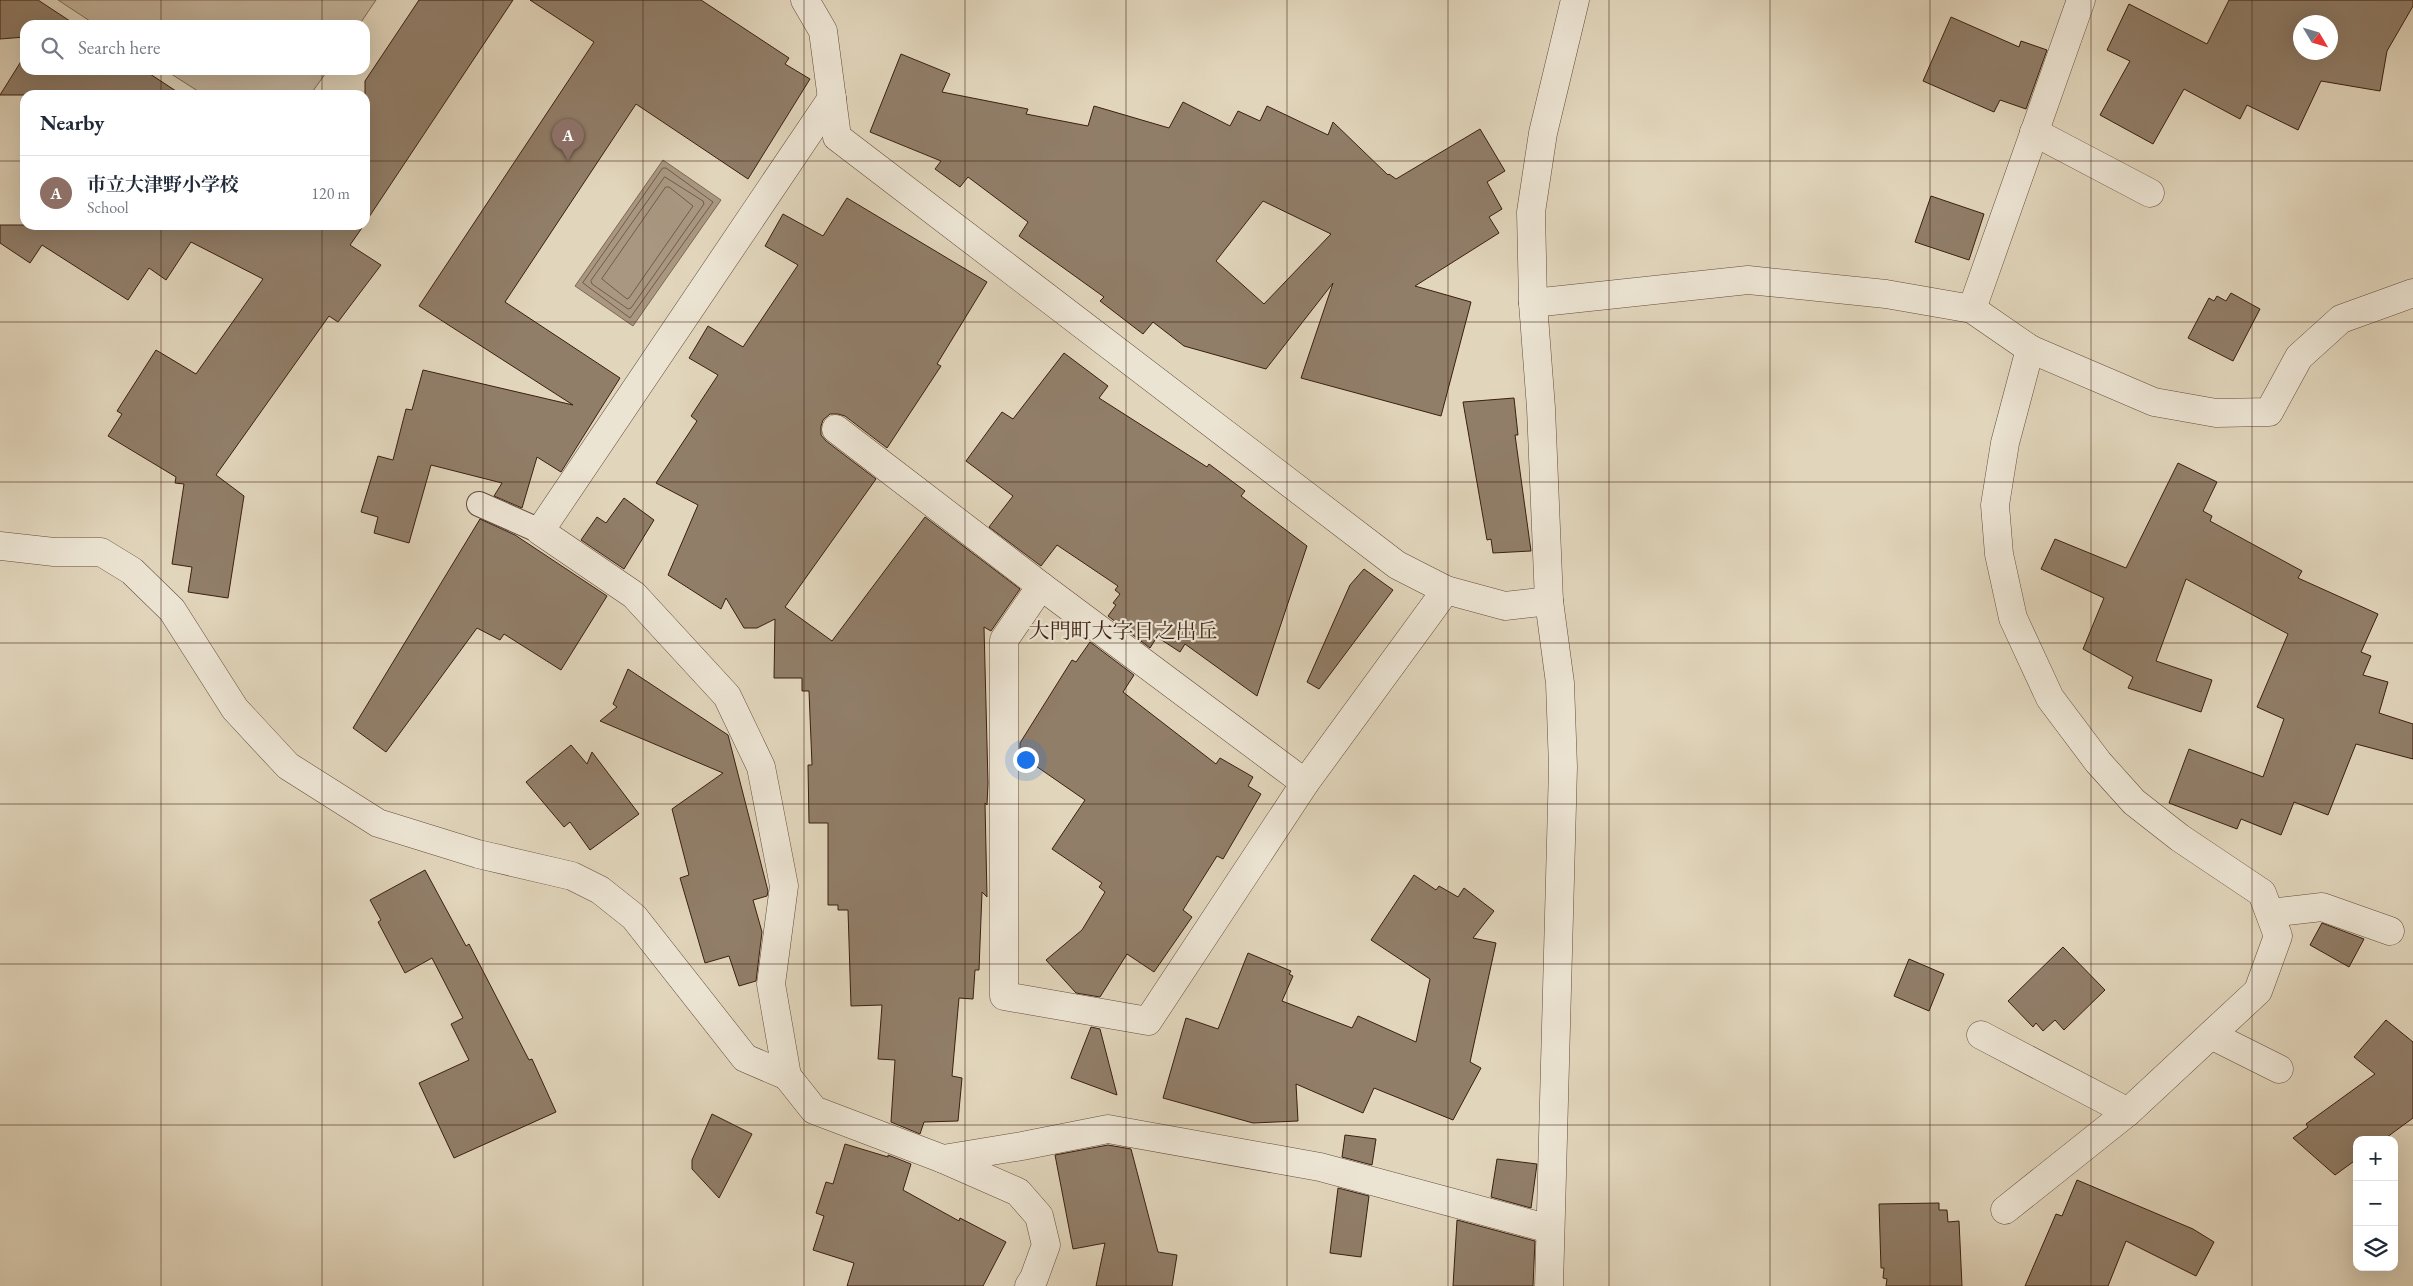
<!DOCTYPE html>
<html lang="en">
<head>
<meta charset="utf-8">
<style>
	body { margin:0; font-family:"EB Garamond","Noto Serif JP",serif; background:#f6f6f7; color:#1f2937 }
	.controls { position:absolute; right:15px; bottom:15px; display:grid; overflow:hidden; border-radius:10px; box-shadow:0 5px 20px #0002 }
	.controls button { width:45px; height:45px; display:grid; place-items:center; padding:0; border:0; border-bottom:1px solid #e0e1e3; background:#fff; color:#1f2937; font:25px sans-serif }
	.compass { position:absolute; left:2293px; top:15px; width:45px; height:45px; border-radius:50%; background:#fff; box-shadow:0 5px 20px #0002; rotate:128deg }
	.you { position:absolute; left:1025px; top:759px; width:18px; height:18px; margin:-12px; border:4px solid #fff; border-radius:50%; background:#1a73e8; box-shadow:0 0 0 8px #1a73e833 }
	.badge { display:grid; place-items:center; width:32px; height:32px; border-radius:50%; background:#111827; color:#fff; font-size:16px; font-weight:700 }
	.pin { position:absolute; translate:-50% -41px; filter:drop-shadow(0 1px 2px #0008) }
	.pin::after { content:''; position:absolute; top:26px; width:18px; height:15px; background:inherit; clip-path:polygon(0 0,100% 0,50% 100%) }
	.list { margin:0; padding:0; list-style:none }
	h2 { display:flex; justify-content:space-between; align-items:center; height:65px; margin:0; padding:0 20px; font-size:21px }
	h2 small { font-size:16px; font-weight:400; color:#747a83 }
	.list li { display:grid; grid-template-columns:32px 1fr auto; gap:15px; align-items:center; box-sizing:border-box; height:75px; padding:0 20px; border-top:1px solid #e0e1e3 }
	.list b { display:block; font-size:19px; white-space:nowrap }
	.list p { margin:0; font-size:16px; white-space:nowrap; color:#747a83 }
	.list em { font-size:16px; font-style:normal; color:#747a83 }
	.icon { flex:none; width:28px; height:28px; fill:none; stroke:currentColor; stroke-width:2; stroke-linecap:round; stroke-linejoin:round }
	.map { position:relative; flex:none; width:2413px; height:1286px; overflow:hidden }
	.search { position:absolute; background:#fff; box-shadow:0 5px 20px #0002; left:20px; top:20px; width:350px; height:55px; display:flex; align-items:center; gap:12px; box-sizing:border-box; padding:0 18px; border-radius:15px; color:#747a83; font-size:19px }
	.panel { position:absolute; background:#fff; box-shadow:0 5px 20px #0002; left:20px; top:90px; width:350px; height:140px; border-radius:15px }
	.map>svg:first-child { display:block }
	.green { fill:#c5b69e; stroke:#806a58 }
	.water { fill:#a99781; stroke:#7d6754 }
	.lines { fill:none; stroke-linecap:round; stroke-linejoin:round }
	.shore { stroke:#725b49; stroke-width:1 }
	.building { fill:#917e69; stroke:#3b1f11; fill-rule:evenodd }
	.service-casing { stroke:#644c3c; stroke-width:26 }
	.minor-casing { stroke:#644c3c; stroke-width:29 }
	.tertiary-casing { stroke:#644c3c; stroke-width:29 }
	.service { stroke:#ece4d3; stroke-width:24 }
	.minor { stroke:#ece4d3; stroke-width:28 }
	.tertiary { stroke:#ece4d3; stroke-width:28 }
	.grid { fill:none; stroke:#3b1f11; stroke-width:1; stroke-opacity:0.55 }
	.labels { text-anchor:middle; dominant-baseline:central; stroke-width:4.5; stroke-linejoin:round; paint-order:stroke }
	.quarter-label { font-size:21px; fill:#3b1f11; stroke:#ece4d3 }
</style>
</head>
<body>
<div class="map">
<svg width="2413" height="1286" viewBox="0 0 2413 1286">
	<rect width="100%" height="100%" fill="#e1d5bb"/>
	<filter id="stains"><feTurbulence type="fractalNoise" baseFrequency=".004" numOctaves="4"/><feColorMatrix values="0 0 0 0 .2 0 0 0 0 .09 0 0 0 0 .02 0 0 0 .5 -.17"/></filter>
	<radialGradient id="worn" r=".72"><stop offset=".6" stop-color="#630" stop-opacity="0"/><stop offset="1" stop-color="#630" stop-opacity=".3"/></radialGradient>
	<g class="green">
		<path d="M58,0H376L359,25H96Z"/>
		<path d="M165,70H328L310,95H204Z"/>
	</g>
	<path class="water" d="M663,160L721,200L633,326L575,286Z"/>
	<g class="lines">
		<g class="shore">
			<path d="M663,168H666L713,202L630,318L583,283Z"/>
			<path d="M665,177L703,201L704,204L631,308L628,309L592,284L591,281Z"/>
			<path d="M666,187H669L693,206L629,298L627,299L602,279Z"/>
		</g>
	</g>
	<g class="building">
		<path d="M0,0H38L76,25H25V37L0,39Z"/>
		<path d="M419,0H513L365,223V81Z"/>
		<path d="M530,0H701L789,58L785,64L810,79L748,179L636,104L505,302L620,378L561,472L537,457L522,508L494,496L502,483L431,465L409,543L374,533L378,517L361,512L378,456L393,460L406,409L412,410L423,370L573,405L419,306L594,42Z"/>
		<path d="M2229,0H2413V6L2387,51L2380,91L2321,81L2298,130L2247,105L2240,119L2184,89L2153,144L2100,115L2130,61L2107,50L2129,4L2207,44ZM2300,22H2330V52H2300Z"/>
		<path d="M1951,17L2019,47L2021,41L2047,50L2026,109L2000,100L1994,112L1923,81Z"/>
		<path d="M901,54L950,74L942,92L1028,109L1026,114L1088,126L1094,106L1169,128L1183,102L1230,126L1238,111L1260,121L1267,106L1328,135L1333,122L1388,175L1389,174L1396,179L1480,129L1505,171L1487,182L1502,209L1489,217L1499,233L1415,286L1471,302L1441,416L1301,378L1333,283L1266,369L1184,346L1153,322L1143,334L1100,301L1104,297L1019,236L1028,222L968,177L960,187L935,169L941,161L870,132ZM1263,201L1331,234L1264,304L1216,261Z"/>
		<path d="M25,55V70H144L182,95H0Z"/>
		<path d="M1931,196L1984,214L1969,260L1915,242Z"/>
		<path d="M847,198L987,282L937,364L941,366L887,448L845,416L838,414H830L823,420L821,426V435L826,441L876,479L785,607L832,641L925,517L1020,589L991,631L984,627L988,783L987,805L985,803L987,897L982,892L979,970H975L973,999L959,998L952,1076L962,1078L958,1121L924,1122L920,1134L891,1122L895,1060L878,1059L882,1005L851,1006L848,910H838V905H828V823H809L808,765H812L809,691H802V678H774L775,619L757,628H744L726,598L721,609L668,575L698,505L656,483L697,421L691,416L718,375L689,358L708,326L743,347L798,265L765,246L783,214L823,236Z"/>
		<path d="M0,225H364L350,245L381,265L338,322L329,316L216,475L244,496L228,598L188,592L192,567L172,564L184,484L175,483L176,477L108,436L122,414L117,411L156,350L196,374L263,279L191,242L166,280L149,268L128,300L42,245L30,263L0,243Z"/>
		<path d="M2231,293L2260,309L2233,361L2188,338L2209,298L2214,301L2217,296L2226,301Z"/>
		<path d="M1064,353L1108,386L1099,398L1207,467L1209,464L1245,491L1241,496L1307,546L1257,696L1185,644L1180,652L1157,637L1150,648L1108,616L1116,605L1113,603L1120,594L1115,590L1118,586L1057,545L1041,566L989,527L1013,496L966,461L1002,412L1013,419Z"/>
		<path d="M1514,398L1518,435H1515L1531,551L1493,553L1491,539L1487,540L1463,402Z"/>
		<path d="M2178,463L2217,482L2203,511L2212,516L2210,521L2302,571L2298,578L2378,614L2361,652L2371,656L2363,675L2388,682L2379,713L2413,724V759L2356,744L2328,815L2294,802L2281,835L2241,819L2237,829L2169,803L2189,749L2263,777L2284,719L2257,707L2288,634L2186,579L2156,661L2212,680L2201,712L2128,688L2133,677L2083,649L2104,598L2041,569L2055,539L2126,568Z"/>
		<path d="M624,498L654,520L624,569L581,540L597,517L606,523Z"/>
		<path d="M480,519L515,535L607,596L561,670L504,634L500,640L477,628L386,752L353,728Z"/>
		<path d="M1364,569L1393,590L1319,689L1307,682L1350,585Z"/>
		<path d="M1090,642L1134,675L1123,692L1216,764L1220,758L1253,777L1248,786L1261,794L1223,859L1217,856L1183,910L1192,917L1154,972L1127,954L1100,997L1076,993L1046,960L1082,930L1105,892L1099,887L1102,883L1052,849L1085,800L1020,755V743L1072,660L1076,662Z"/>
		<path d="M628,669L728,735L768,891L767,896L753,900L762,932L756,981L739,986L729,956L705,963L680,878L689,875L672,809L723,773L600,721L617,707L613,704Z"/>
		<path d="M571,745L587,764L592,752L639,814L590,850L570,822L564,827L526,782Z"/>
		<path d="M425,870L466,946L469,944L529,1060L532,1059L556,1112L454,1158L419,1083L469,1060L451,1024L463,1018L432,958L405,973L378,922L381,920L370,900Z"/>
		<path d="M1414,875L1436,890L1439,886L1458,897L1464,888L1494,911L1473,938L1496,943L1470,1062L1481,1068L1453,1120L1374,1088L1363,1113L1296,1084L1298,1121L1253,1123L1163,1098L1186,1018L1218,1029L1248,953L1291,971L1289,974L1293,976L1282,1001L1352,1028L1358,1016L1416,1042L1430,979L1371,940Z"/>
		<path d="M2322,923L2364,939L2349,967L2310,945Z"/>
		<path d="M2063,947L2105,990L2064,1030L2055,1020L2043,1031L2036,1023L2033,1027L2008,1001Z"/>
		<path d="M1909,959L1944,974L1929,1011L1894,996Z"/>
		<path d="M2386,1020L2413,1042V1118L2383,1140H2357V1159L2335,1175L2293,1138L2308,1127L2306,1124L2375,1074L2354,1057Z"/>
		<path d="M1091,1027L1100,1029L1117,1095L1071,1078Z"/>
		<path d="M712,1114L752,1134L719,1198L692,1169V1160Z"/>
		<path d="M1345,1135L1376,1139L1372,1165L1342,1157Z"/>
		<path d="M845,1144L888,1157V1155L911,1164L903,1190L959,1221L960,1218L1006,1242L983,1286H847L854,1263L813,1250L824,1216L816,1213L826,1182L833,1184Z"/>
		<path d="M1108,1145L1131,1149L1158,1252L1177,1255L1172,1286H1096L1105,1243L1073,1249L1055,1155Z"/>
		<path d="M1497,1159L1537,1164L1531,1208L1491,1197Z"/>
		<path d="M2077,1180L2193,1229L2214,1242L2196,1276L2126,1241L2108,1286H2025L2056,1214L2062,1216Z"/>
		<path d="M1338,1188L1369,1196L1361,1257L1330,1253Z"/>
		<path d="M1939,1203V1210H1947L1948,1222L1959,1221L1962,1286H1886L1887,1279L1883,1278L1884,1268H1881L1879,1204Z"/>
		<path d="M1457,1220L1535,1241L1533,1286H1453Z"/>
	</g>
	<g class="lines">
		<defs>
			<path id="service" d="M479,504L540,531"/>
			<g id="minor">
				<path d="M805,0L823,31L837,137L1397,565L1446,590L1505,606L1549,601"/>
				<path d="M832,98L540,531L634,595L727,696L761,767L784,886L771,984L787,1076L814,1110L943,1159L1022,1146L1108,1129L1320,1167L1550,1229"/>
				<path d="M2034,132L2150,193"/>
				<path d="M1533,303L1748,280L1886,294L1972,309L2030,349L2154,402L2216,413L2269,412L2299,357L2341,319L2413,293"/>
				<path d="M1972,309L2081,0"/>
				<path d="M836,429L1041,586L1305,783"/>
				<path d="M0,546L54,552H101L132,571L172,610L235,709L288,766L378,823L478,854L572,876L600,890L634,917L745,1058L787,1076"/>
				<path d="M1041,586L1004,640V996L1148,1021L1305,783L1446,590"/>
				<path d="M2270,913L2322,907L2390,931"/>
				<path d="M1981,1035L2128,1112"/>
				<path d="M2211,1035L2279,1069"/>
				<path d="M943,1159L1018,1192L1039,1216L1046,1245L1034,1278L1029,1286"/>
				<path d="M2005,1210L2128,1112L2258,991L2278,936L2262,893L2180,838L2134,802L2098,762L2050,698L2013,618L1999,554L1995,505L2005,443L2030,349"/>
			</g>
			<path id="tertiary" d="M1549,1286L1563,767L1560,683L1549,601L1541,408L1533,303L1531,212L1543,133L1575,0"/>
		</defs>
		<use href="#service" class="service-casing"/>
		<use href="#minor" class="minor-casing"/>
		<use href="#tertiary" class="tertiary-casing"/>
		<use href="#service" class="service"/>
		<use href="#minor" class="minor"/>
		<use href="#tertiary" class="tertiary"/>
	</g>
	<path class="grid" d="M161,0V25M322,0V25M483,0V1286M643,0V1286M804,0V1286M965,0V1286M1126,0V1286M1287,0V1286M1448,0V1286M1609,0V1286M1770,0V1286M1930,0V1286M2091,0V1286M2252,0V1286M161,70V95M322,70V95M0,161H25M365,161H2413M161,225V1286M322,225V1286M0,322H2413M0,482H2413M0,643H2413M0,804H2413M0,964H2413M0,1125H2413"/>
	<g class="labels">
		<g class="quarter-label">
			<text x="1123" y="630">大門町大字日之出丘</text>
		</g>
	</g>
	<rect width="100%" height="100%" filter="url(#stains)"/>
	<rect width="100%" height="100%" fill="url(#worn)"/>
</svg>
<div class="controls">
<button>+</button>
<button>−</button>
<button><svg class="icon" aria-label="layers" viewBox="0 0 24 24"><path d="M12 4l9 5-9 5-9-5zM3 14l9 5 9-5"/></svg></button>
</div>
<svg class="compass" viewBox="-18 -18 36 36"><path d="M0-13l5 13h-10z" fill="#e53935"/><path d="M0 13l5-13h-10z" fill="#747a83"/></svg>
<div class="you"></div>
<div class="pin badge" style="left:568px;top:160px;background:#8d6e63">A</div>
<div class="search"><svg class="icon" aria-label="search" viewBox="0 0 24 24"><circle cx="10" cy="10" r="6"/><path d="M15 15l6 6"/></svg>Search here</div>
<section class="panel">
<h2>Nearby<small></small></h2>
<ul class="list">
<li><span class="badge" style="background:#8d6e63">A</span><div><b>市立大津野小学校</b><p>School</p></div><em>120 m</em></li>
</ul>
</section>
</div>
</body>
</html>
